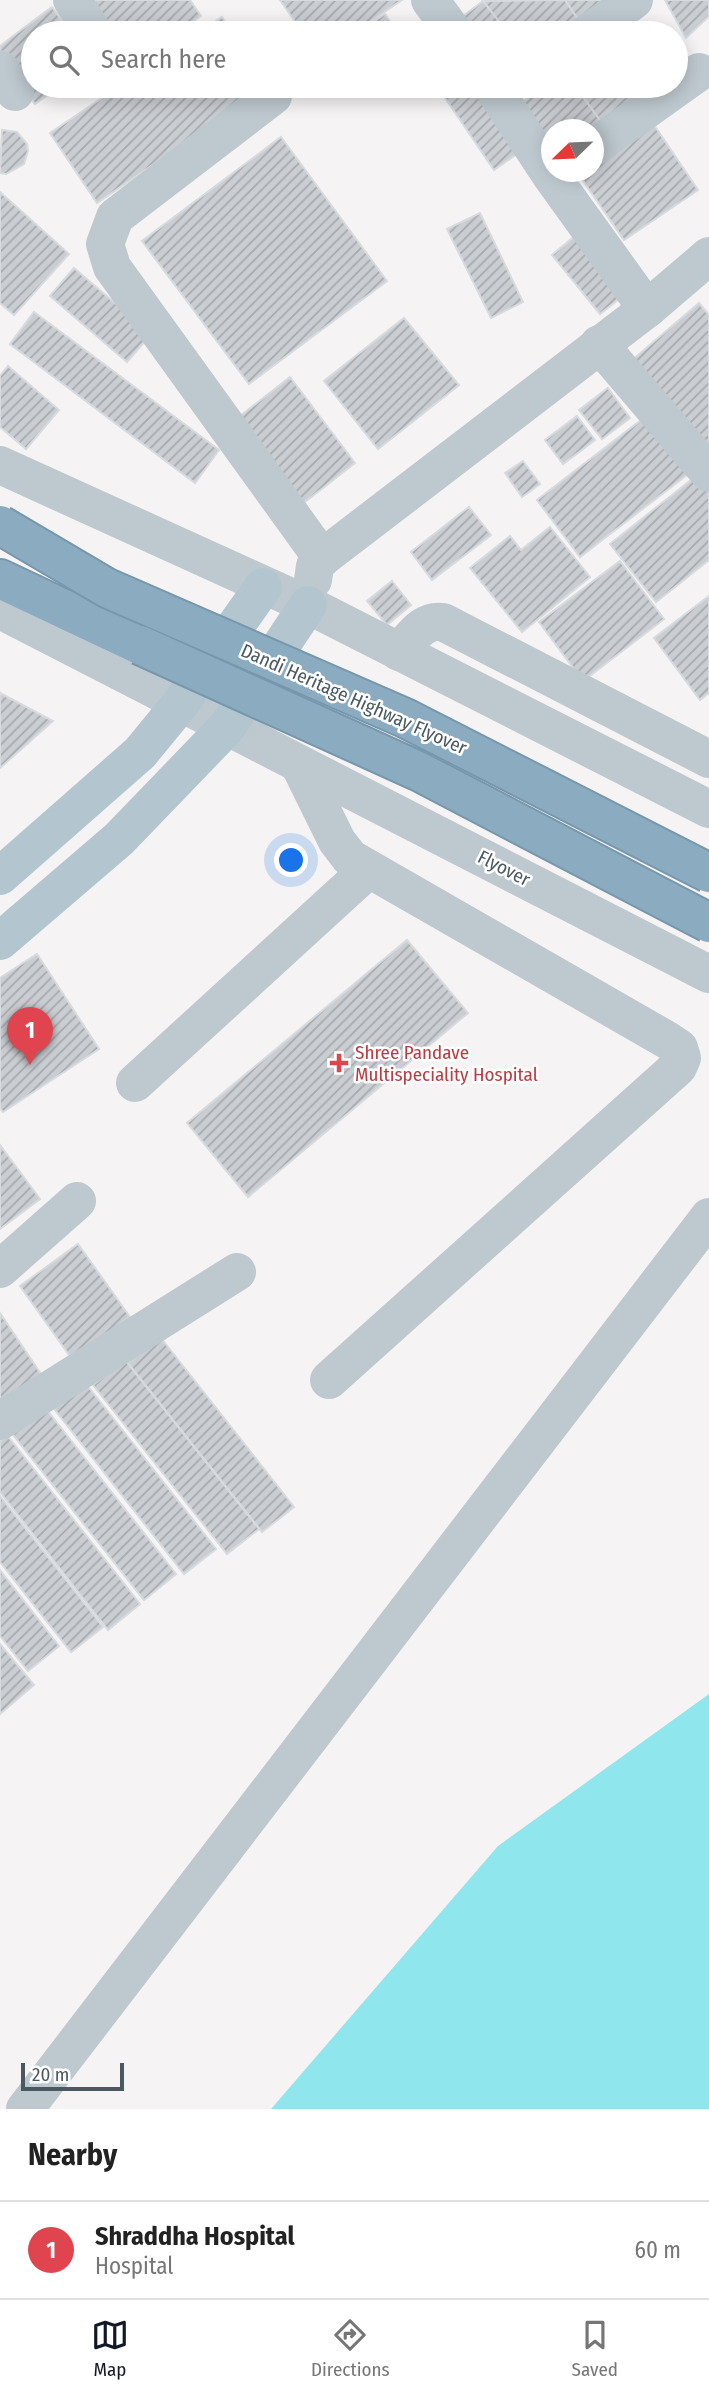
<!DOCTYPE html>
<html lang="en">
<head>
<meta charset="utf-8">
<style>
	body { margin:0; font-family:"Fira Sans Condensed",sans-serif; background:#f6f6f6; color:#222 }
	.compass { position:absolute; left:541px; top:119px; width:63px; height:63px; border-radius:50%; background:#fff; box-shadow:0 4px 18px #0003; rotate:247deg }
	.scale { position:absolute; left:21px; bottom:18px; width:103px; box-sizing:border-box; padding-left:7px; border:4px solid #4a5960; border-top:0; font-size:19px; line-height:24px; white-space:nowrap; color:#4a5960; -webkit-text-stroke:5px #fff; paint-order:stroke }
	.you { position:absolute; left:292px; top:861px; width:24px; height:24px; margin:-18px; border:5px solid #fff; border-radius:50%; background:#1a73e8; box-shadow:0 0 0 10px #1a73e833 }
	.badge { display:grid; place-items:center; width:46px; height:46px; border-radius:50%; background:#111827; color:#fff; font-size:23px; font-weight:700 }
	.pin { position:absolute; translate:-50% -58px; filter:drop-shadow(0 2px 4px #0008) }
	.pin::after { content:''; position:absolute; top:37px; width:24px; height:21px; background:inherit; clip-path:polygon(0 0,100% 0,50% 100%) }
	.list { margin:0; padding:0; list-style:none }
	h2 { display:flex; justify-content:space-between; align-items:center; height:91px; margin:0; padding:0 28px; font-size:30px }
	h2 small { font-size:23px; font-weight:400; color:#767676 }
	.list li { display:grid; grid-template-columns:46px 1fr auto; gap:21px; align-items:center; box-sizing:border-box; height:98px; padding:0 28px; border-top:2px solid #e0e0e0 }
	.list b { display:block; font-size:26px; white-space:nowrap }
	.list p { margin:0; font-size:23px; white-space:nowrap; color:#767676 }
	.list em { font-size:23px; font-style:normal; color:#767676 }
	.icon { flex:none; width:38px; height:38px; fill:none; stroke:currentColor; stroke-width:2; stroke-linecap:round; stroke-linejoin:round }
	.map { position:relative; flex:none; width:709px; height:2109px; overflow:hidden }
	.search { position:absolute; background:#fff; box-shadow:0 4px 18px #0003; left:21px; right:21px; top:21px; height:77px; display:flex; align-items:center; gap:18px; box-sizing:border-box; padding:0 24px; border-radius:38px; color:#767676; font-size:26px }
	.sheet { height:189px; background:#fff }
	nav { display:flex; justify-content:space-around; align-items:center; box-sizing:border-box; height:98px; border-top:2px solid #e0e0e0; background:#fff; font-size:19px; color:#767676 }
	nav a { display:grid; justify-items:center; gap:4px }
	nav .on { color:#111827 }
	.map>svg:first-child { display:block }
	.water { fill:#90e6ed }
	.building { fill:url(#building-hatch); stroke:#d7dade; stroke-width:2 }
	.lines { fill:none; stroke-linecap:round; stroke-linejoin:round }
	.highway-casing { stroke:#7697ac; stroke-width:42 }
	.minor { stroke:#bec9cf; stroke-width:38 }
	.major { stroke:#b3c6d0; stroke-width:38 }
	.highway { stroke:#8bacc0; stroke-width:38 }
	.highway-bridge-casing { stroke:#7697ac; stroke-width:42; stroke-linecap:butt }
	.highway-bridge { stroke:#8bacc0; stroke-width:38 }
	.health-dot { fill:#e0444e; stroke:#fff; stroke-width:2.5 }
	.labels { text-anchor:middle; dominant-baseline:central; stroke-width:5; stroke-linejoin:round; paint-order:stroke }
	.street-label { font-size:19px; fill:#4a5960; stroke:#fff }
	.health-label { font-size:19px; fill:#be3a42; stroke:#fff; text-anchor:start }
</style>
</head>
<body>
<div class="map">
<svg width="709" height="2109" viewBox="0 0 709 2109">
	<defs>
		<pattern id="building-hatch" width="6" height="6" patternUnits="userSpaceOnUse" patternTransform="scale(1.75)"><rect width="6" height="6" fill="#caced2"/><path d="M-1 1l2-2M0 6l6-6M5 7l2-2" fill="none" stroke="#a6aaae"/></pattern>
	</defs>
	<rect width="100%" height="100%" fill="#f5f3f3"/>
	<path class="water" d="M709,1694V2109H271L498,1846Z"/>
	<g class="building">
		<path d="M79,0H190L201,16L176,33H101Z"/>
		<path d="M280,0H402L353,33H303Z"/>
		<path d="M565,0H605L579,21Z"/>
		<path d="M565,0L579,21L560,33H508L483,1Z"/>
		<path d="M665,0H709V16L686,38Z"/>
		<path d="M483,1L508,33H457L451,25Z"/>
		<path d="M52,7L71,33H33V86H60L35,104L0,57V46Z"/>
		<path d="M385,14L398,33H356Z"/>
		<path d="M222,17L233,33H198Z"/>
		<path d="M120,86H268L97,203L50,133Z"/>
		<path d="M437,86H485L527,147L494,170Z"/>
		<path d="M543,86H575L603,124L594,130H552V147L519,104Z"/>
		<path d="M575,86H653L603,124Z"/>
		<path d="M648,116L698,190L624,240L577,172H594V154Z"/>
		<path d="M2,130L17,132L27,144L28,151L24,164L6,174L0,173Z"/>
		<path d="M281,137L387,281L249,384L142,241Z"/>
		<path d="M0,192L69,254L14,315L0,303Z"/>
		<path d="M480,213L523,302L491,318L447,229Z"/>
		<path d="M581,231L629,291L600,314L552,255Z"/>
		<path d="M74,268L151,334L127,362L50,296Z"/>
		<path d="M699,303L709,315V445L631,361Z"/>
		<path d="M34,312L219,450L195,483L10,344Z"/>
		<path d="M404,318L459,385L378,449L324,381Z"/>
		<path d="M8,366L59,410L26,449L0,427V376Z"/>
		<path d="M290,377L355,463L301,505L235,420Z"/>
		<path d="M608,388L630,418L602,439L579,410Z"/>
		<path d="M649,414L692,471L580,557L537,500Z"/>
		<path d="M577,416L595,440L563,464L545,440Z"/>
		<path d="M523,461L540,484L522,497L505,473Z"/>
		<path d="M700,473L709,484V560L656,602L610,544Z"/>
		<path d="M469,507L491,535L432,580L411,552Z"/>
		<path d="M550,527L590,577L522,632L470,568L510,536L521,550Z"/>
		<path d="M620,561L664,619L583,681L539,622Z"/>
		<path d="M392,581L411,605L387,625L367,601Z"/>
		<path d="M709,596V693L700,700L654,638Z"/>
		<path d="M0,693L53,721L0,768Z"/>
		<path d="M407,940L468,1013L248,1197L187,1123Z"/>
		<path d="M37,954L99,1049L3,1112L0,1108V978Z"/>
		<path d="M0,1145L40,1199L0,1229Z"/>
		<path d="M78,1244L130,1317L72,1359L20,1286Z"/>
		<path d="M0,1313L45,1380L0,1410Z"/>
		<path d="M161,1338L294,1507L262,1532L128,1363Z"/>
		<path d="M125,1360L259,1529L227,1554L93,1385Z"/>
		<path d="M83,1380L216,1549L184,1574L51,1405Z"/>
		<path d="M43,1405L176,1574L144,1600L10,1431Z"/>
		<path d="M7,1435L140,1604L108,1630L0,1492V1441Z"/>
		<path d="M0,1496L103,1627L71,1652L0,1562Z"/>
		<path d="M0,1570L59,1646L28,1671L0,1636Z"/>
		<path d="M0,1644L34,1685L0,1714Z"/>
	</g>
	<g class="lines">
		<defs>
			<path id="highway" d="M0,579L140,645"/>
		</defs>
		<use href="#highway" class="highway-casing"/>
		<g class="minor">
			<path d="M72,0L94,33"/>
			<path d="M430,0L454,33"/>
			<path d="M588,33L634,0"/>
			<path d="M0,69L15,92"/>
			<path d="M492,86L552,177L647,309"/>
			<path d="M273,96L115,217L105,244L112,267L322,558"/>
			<path d="M594,147L699,72"/>
			<path d="M599,344L709,473"/>
			<path d="M0,465L308,605L709,809"/>
			<path d="M313,580L315,566L322,558L647,309L709,256"/>
			<path d="M0,610L709,974"/>
			<path d="M399,652C412,638 422,619 443,622L709,759"/>
			<path d="M299,764L337,841L350,858L667,1040L679,1048L682,1058L678,1067L329,1380"/>
			<path d="M135,1083L368,870"/>
			<path d="M0,1269L77,1201"/>
			<path d="M0,1421L237,1272"/>
			<path d="M25,2109L709,1217"/>
		</g>
		<g class="major">
			<path d="M0,876L140,753L181,703L263,587"/>
			<path d="M0,941L119,839L227,727L308,605"/>
		</g>
		<use href="#highway" class="highway"/>
		<defs>
			<g id="highway-bridge">
				<path d="M0,525L107,588L405,718L709,873"/>
				<path d="M140,645L418,771L709,923"/>
			</g>
		</defs>
		<use href="#highway-bridge" class="highway-bridge-casing"/>
		<use href="#highway-bridge" class="highway-bridge"/>
	</g>
	<path class="health-dot" d="M335.5 1052.5h7v7h7v7h-7v7h-7v-7h-7v-7h7z"/>
	<g class="labels">
		<g class="street-label">
			<text transform="translate(354 699) rotate(24)">Dandi Heritage Highway Flyover</text>
			<text transform="translate(504 868) rotate(27)">Flyover</text>
		</g>
		<g class="health-label">
			<text x="355" y="1052">Shree Pandave<tspan x="355" dy="22">Multispeciality Hospital</tspan></text>
		</g>
	</g>
</svg>
<svg class="compass" viewBox="-18 -18 36 36"><path d="M0-13l5 13h-10z" fill="#e53935"/><path d="M0 13l5-13h-10z" fill="#767676"/></svg>
<div class="scale">20 m</div>
<div class="you"></div>
<div class="pin badge" style="left:30px;top:1065px;background:#e0444e">1</div>
<div class="search"><svg class="icon" aria-label="search" viewBox="0 0 24 24"><circle cx="10" cy="10" r="6"/><path d="M15 15l6 6"/></svg>Search here</div>
</div>
<section class="sheet">
<h2>Nearby<small></small></h2>
<ul class="list">
<li><span class="badge" style="background:#e0444e">1</span><div><b>Shraddha Hospital</b><p>Hospital</p></div><em>60 m</em></li>
</ul>
</section>
<nav>
<a class="on"><svg class="icon" aria-label="map" viewBox="0 0 24 24"><path d="M3 6l6-2 6 2 6-2v14l-6 2-6-2-6 2zM9 4v14M15 6v14"/></svg>Map</a>
<a><svg class="icon" aria-label="directions" viewBox="0 0 24 24"><path d="M12 3l9 9-9 9-9-9zM9 14v-3h6M13 9l2 2-2 2"/></svg>Directions</a>
<a><svg class="icon" aria-label="saved" viewBox="0 0 24 24"><path d="M7 4h10v16l-5-4-5 4z"/></svg>Saved</a>
</nav>
</body>
</html>
